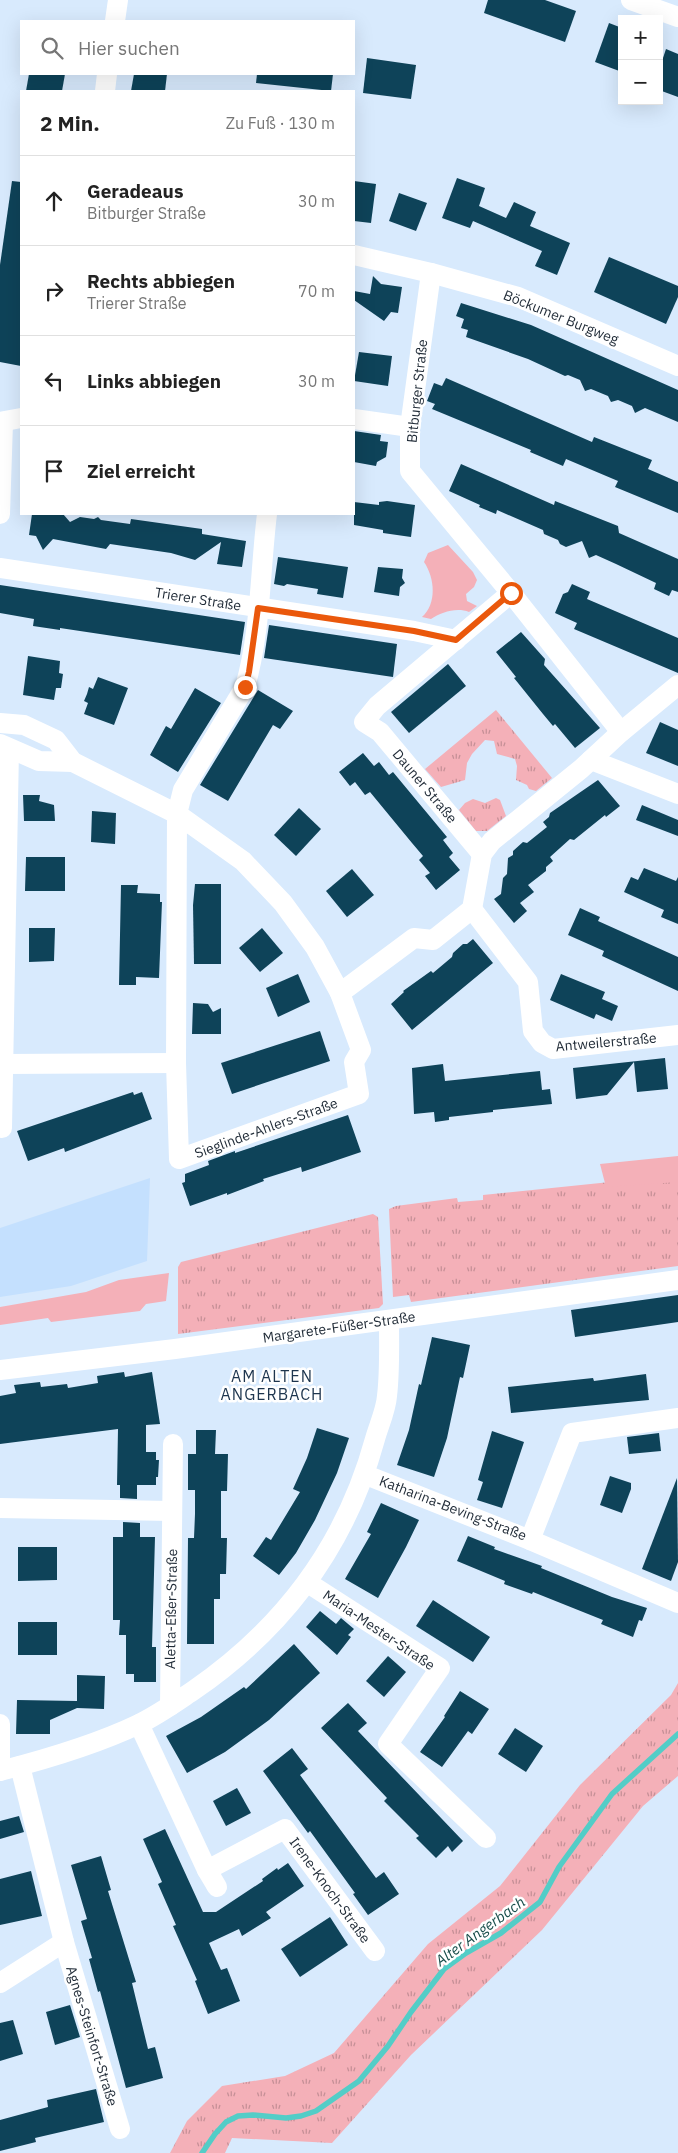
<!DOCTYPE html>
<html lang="de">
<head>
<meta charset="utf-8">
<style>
	body { margin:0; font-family:"IBM Plex Sans",sans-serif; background:#f2f2f2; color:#222 }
	.controls { position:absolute; right:15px; top:15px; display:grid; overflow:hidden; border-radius:0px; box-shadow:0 5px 20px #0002 }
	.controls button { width:45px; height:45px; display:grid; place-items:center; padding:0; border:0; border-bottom:1px solid #e0e0e0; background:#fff; color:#222; font:25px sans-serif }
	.stop { position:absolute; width:15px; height:15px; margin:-11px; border:4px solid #ea580c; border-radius:50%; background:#fff }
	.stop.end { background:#ea580c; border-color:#fff; box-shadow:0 1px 5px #0008 }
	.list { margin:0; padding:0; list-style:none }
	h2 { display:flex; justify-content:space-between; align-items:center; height:65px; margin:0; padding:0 20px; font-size:21px }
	h2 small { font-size:16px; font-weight:400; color:#767676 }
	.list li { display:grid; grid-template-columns:32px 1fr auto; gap:15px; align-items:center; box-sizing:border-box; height:90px; padding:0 20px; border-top:1px solid #e0e0e0 }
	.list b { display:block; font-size:19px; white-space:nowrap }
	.list p { margin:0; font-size:16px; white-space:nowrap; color:#767676 }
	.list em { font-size:16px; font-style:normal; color:#767676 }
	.icon { flex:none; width:28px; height:28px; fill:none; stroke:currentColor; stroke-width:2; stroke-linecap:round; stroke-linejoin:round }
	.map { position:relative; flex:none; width:678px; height:2153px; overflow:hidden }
	.search { position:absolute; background:#fff; box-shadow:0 5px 20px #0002; left:20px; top:20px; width:335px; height:55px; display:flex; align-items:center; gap:12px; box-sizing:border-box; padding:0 18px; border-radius:0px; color:#767676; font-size:19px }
	.panel { position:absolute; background:#fff; box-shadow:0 5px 20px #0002; left:20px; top:90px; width:335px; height:425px; border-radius:0px }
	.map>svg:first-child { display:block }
	.built { fill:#c4e0fe }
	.grass { fill:url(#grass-tufts) }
	.park { fill:#f4b0b8 }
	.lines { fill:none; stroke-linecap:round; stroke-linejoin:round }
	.stream { stroke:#53cdc7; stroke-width:5.5 }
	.building { fill:#0e4359 }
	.street { stroke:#fff; stroke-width:20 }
	.route { stroke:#ea580c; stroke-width:6 }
	.labels { text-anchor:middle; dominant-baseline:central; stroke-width:5; stroke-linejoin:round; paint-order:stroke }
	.street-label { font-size:14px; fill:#1f2a36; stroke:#fff }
	.water-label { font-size:15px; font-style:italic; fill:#194e4b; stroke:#fff }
	.quarter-label { font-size:16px; letter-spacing:1px; fill:#1d354e; stroke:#fff }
</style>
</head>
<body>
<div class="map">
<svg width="678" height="2153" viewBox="0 0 678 2153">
	<defs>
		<pattern id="grass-tufts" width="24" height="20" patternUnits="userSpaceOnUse" patternTransform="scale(1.25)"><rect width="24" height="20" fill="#f4b0b8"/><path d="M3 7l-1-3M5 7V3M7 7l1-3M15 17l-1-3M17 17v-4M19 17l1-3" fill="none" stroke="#c58f96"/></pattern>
	</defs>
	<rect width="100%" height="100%" fill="#d8eafd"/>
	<path class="built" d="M150,1178L147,1261L71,1286L0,1297V1228Z"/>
	<g class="grass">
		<path d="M496,710L552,778L536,791L529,789L527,785L516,780L517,766L515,759L497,754L494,741L485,740L472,754L467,763L465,780L441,787L425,769Z"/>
		<path d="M496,798L500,800L506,816L487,831H476L459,810L465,803L473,799L485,803Z"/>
		<path d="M678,1175V1266L411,1302L409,1295L393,1297L389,1209L396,1206L457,1198L458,1202L483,1200V1195Z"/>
		<path d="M373,1214L378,1217L383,1304L379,1308L178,1334V1267L181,1262Z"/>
		<path d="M678,1683V1776L643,1806L542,1930L411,2055L332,2143L232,2138L225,2153H170L187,2121L222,2086L285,2076L334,2053L428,1944L500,1886L580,1785L671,1695Z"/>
	</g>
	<g class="park">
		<path d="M448,545L473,572L477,580L474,587L466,594L467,601L477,606L469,612C457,607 441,612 431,619L422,617C437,604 435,578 424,562L428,553Z"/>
		<path d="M678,1156V1182L606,1187L600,1164Z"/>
		<path d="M169,1273L166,1301L146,1304L140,1311L51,1322L48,1318L0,1325V1307L86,1292L119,1280Z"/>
	</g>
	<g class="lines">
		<path class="stream" d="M202,2153L215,2134L226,2122L238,2116L253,2115L286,2118L301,2116L316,2111L359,2081L388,2046L411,2012L444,1969L466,1953L501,1933L540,1902L559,1867L612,1794L678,1734"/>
	</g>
	<g class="building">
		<path d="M488,0H545L576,11L565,42L484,13Z"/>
		<path d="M609,23L622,28V72L595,62Z"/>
		<path d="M666,49L678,54V97L659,90V70Z"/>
		<path d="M367,58L416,65L411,99L363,93Z"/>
		<path d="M29,74H65L62,91H26Z"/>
		<path d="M134,74H167L165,91H131Z"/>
		<path d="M257,74H333L331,91L256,83Z"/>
		<path d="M457,178L485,188L479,206L506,218L514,202L536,212L530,226L570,243L557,275L535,266L542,251L473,221L470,228L442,218Z"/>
		<path d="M12,181L21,182V366L0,362V265Z"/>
		<path d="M354,181L376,184L371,223L354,221Z"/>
		<path d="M399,193L427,203L416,231L389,221Z"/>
		<path d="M609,257L678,286V297L666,324L594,292Z"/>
		<path d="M373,276L381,284L402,287L398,313L391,312L384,321L354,300V291L370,294Z"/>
		<path d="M461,303L531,325L678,390V422L645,408L635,413L632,406L618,400L611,402L608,396L591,389L585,391L580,380L568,375L565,376L528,359L466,337L468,330L461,328L464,319L456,316Z"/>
		<path d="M359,352L392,356L388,386L354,381Z"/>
		<path d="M446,378L592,442L594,437L652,460L648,469L678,482V513L615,487L618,481L566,459L563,466L530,452L531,450L432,409L435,404L427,401L434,383L442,386Z"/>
		<path d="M354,431L381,435L380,441L388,442L386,457L377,462L376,466L354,462Z"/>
		<path d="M461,464L554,505L555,501L618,526L619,533L678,559V592L672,590L669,596L654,589L656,583L616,564L596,555L589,558L582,541L566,547L560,544L558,540L544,534L543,530L497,510L496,514L479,507L480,505L449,491Z"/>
		<path d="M354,502L379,505V502L387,501L415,505L411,537L383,533V530L354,525Z"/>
		<path d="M32,514H63L70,522L80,517L94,519L98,517L101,520L130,524L131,519L202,529V534L246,541L242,567L217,564L221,542L195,560L171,553L110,544L106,549L53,539L43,550L36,536L29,535Z"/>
		<path d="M278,557L348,567L343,598L317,594L318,589L287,584L284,586L274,584Z"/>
		<path d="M378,567L403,569L402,578L405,583L400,587L399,596L374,592Z"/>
		<path d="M572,584L590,592L587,599L678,638V673L574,629L577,623L555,613L563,594L568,592Z"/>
		<path d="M0,585L245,622L240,655L60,628V630L33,626L34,619L0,613Z"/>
		<path d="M269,625L397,644L393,677L264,658Z"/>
		<path d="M521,632L545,659L544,665L600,728L575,748L555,724L553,726L543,714L514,678L516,677L496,652Z"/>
		<path d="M28,656L60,661L59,673L63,674L61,688H56L54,700L23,695Z"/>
		<path d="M448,664L466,686L409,733L391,712Z"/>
		<path d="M98,677L128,688L114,725L84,714L88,703L84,701L87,694L89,687L93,689Z"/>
		<path d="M195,688L221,703L178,772L150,755L166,726L171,729Z"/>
		<path d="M258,690L293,711L280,729L273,725L228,801L200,785Z"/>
		<path d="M660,722L678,730V766L646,753Z"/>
		<path d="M363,753L374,766L379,762L389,775L393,772L447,837L443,840L453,853L449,857L460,870L436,890L425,876L430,873L419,860L423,856L412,843L370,792L365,795L355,782L350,786L339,772Z"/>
		<path d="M598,780L620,806L606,817L605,815L574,840L570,839L550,857L553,861L546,867V871L528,885L534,892L520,903L527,911L514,923L494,899L501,894L503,878L507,874L508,858L513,855V851L523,842L527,843L547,827L543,822L549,817L550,813Z"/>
		<path d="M23,795H40L39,801L54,805L55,821H24Z"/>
		<path d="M642,805L678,820V836L636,820Z"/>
		<path d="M299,808L321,829L296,856L274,835Z"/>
		<path d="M92,811L116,813L115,844L91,842Z"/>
		<path d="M26,857H65V891H25Z"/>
		<path d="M644,868L676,881L678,877V924L661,917L664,910L624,892L631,877L638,880Z"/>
		<path d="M352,869L374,895L347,917L326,891Z"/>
		<path d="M195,884H221V964H194L193,905Z"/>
		<path d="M121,885H138L137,893L160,894V902H162L159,978L136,977V985H119Z"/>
		<path d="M580,908L600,917L598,921L678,957V991L602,956L604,951L568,935Z"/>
		<path d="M29,928H55L54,961L29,962Z"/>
		<path d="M262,928L283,953L260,972L239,948Z"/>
		<path d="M473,939L493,963L412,1030L391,1004L404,992L403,991L431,971L433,973L452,957L453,953L463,944H467Z"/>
		<path d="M298,974L310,1002L278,1017L266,988Z"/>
		<path d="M561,974L605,992L602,999L618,1006L612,1021L596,1014L594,1019L550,1000Z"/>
		<path d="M193,1003L208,1004L213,1012L221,1008V1034H192Z"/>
		<path d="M320,1031L330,1061L232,1094L221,1063Z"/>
		<path d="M665,1058L668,1089L637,1092L634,1062L607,1095L576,1099L573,1068Z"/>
		<path d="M443,1064L445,1081L540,1071L542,1090L550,1089L552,1104L493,1110V1112L449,1117V1120L435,1122L434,1112L414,1114L412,1068Z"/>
		<path d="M133,1092L134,1095L142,1092L152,1119L65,1152L64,1148L28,1161L17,1131Z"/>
		<path d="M348,1115L361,1152L302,1172L301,1167L263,1179L264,1181L227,1195V1193L190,1206L182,1183L185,1182V1174L209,1165L208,1161L235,1151V1153Z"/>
		<path d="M678,1295V1322L575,1337L571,1310Z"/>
		<path d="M432,1337L470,1345L463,1378L460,1377L447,1438L434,1477L397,1465L409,1430L419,1384L421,1385Z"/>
		<path d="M124,1372L125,1377L152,1372L160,1424L146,1425V1452H156V1460H159L158,1477H156V1485H137V1499L120,1498V1485H117L118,1429L0,1444V1396L16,1393L14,1385L40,1382L41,1387L67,1384L68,1388L98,1383L97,1376Z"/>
		<path d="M646,1374L649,1400L511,1413L508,1387L593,1378L594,1381Z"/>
		<path d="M317,1428L349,1438L337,1473L315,1520L296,1553L279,1575L253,1556L266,1537L271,1540L300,1492L293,1489L307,1458Z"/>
		<path d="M196,1430H216L215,1454H228L227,1491H221V1538H227L226,1574H220V1599H214V1644H187L188,1538H194L195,1514V1490H188V1454H196Z"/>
		<path d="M492,1431L524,1442L502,1508L477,1500L483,1482L478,1480Z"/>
		<path d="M659,1433L661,1451L629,1454L627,1437Z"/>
		<path d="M610,1476L631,1483V1489L622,1513L600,1505Z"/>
		<path d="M677,1478L678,1562L671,1581L642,1569Z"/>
		<path d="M381,1503L419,1520L406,1547L378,1598L345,1579L371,1534L367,1532Z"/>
		<path d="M123,1522L140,1523V1537H155L152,1647H156V1682H134V1674H126V1635H119L120,1620H113V1537H123Z"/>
		<path d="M468,1536L495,1547L494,1549L542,1566L541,1568L612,1597L647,1608L642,1621L639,1620L633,1637L601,1624L603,1620L533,1592L532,1594L504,1584L505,1581L457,1561Z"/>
		<path d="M18,1547H57V1580L18,1581Z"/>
		<path d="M433,1600L490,1637L473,1662L416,1626Z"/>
		<path d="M320,1611L336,1624L341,1618L354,1629L348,1635L351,1637L337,1655L306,1627Z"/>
		<rect x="18" y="1622" width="39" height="33"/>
		<path d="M294,1644L320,1673L269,1720L225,1752L187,1773L166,1736L201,1717L244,1687L246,1689Z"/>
		<path d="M388,1656L406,1672L384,1697L366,1681Z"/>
		<path d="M77,1675L105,1676L104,1709L77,1708L50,1720V1734H16L17,1700L77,1701Z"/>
		<path d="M460,1691L489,1709L472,1734L468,1731L442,1767L420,1752L445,1717L444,1716Z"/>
		<path d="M348,1703L367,1723L358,1731L463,1841L452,1852L448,1846L436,1858L416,1838L419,1836L384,1801L387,1798L321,1728Z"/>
		<path d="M515,1728L543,1746L526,1772L498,1754Z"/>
		<path d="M292,1748L308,1769L300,1775L376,1878L384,1872L399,1894L368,1915L353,1894L355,1893L310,1831L308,1833L263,1771Z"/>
		<path d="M237,1788L251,1813L226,1826L213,1801Z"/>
		<path d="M19,1816L24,1832L0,1839V1821Z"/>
		<path d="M165,1829L203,1912H216L263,1881L262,1879L277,1868L278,1870L288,1863L304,1886L266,1912L271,1918L242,1936L239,1929L209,1943L221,1970L227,1968L240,2001L208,2014L195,1981L197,1980L173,1926L176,1925L158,1884L162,1882L143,1839Z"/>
		<path d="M101,1856L111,1890L108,1891L136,1982L132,1983L148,2049L155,2047L163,2078L126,2088L100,1991L98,1992L89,1959L92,1958L81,1921L87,1919L71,1865Z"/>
		<path d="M31,1871L42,1916L0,1925V1879Z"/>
		<path d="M330,1917L348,1945L300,1977L281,1949Z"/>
		<path d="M70,2005L80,2037L55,2045L46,2012Z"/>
		<path d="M13,2020L23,2054L0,2061V2023Z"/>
		<path d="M96,2089L104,2122L35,2138L36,2142L0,2151V2120L48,2107L47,2100Z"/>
	</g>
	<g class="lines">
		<g class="street">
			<path d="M631,0L678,17"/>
			<path d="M115,21L118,0"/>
			<path d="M105,91L107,74"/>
			<path d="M354,255L431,273L518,297L678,366"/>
			<path d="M431,273L410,427V471L511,593L621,732"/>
			<path d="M354,419L410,427"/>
			<path d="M0,422L21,418"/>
			<path d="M0,514L3,423"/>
			<path d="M0,568L414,631L456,640"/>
			<path d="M0,723L24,725L56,740L73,762L177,814L243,861L283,903L315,947L340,993L361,1050L354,1062L359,1094L179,1159L176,1063L177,814L183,790L245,687C261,631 260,571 267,514"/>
			<path d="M0,744L39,761L73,762"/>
			<path d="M591,760L678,794"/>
			<path d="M482,854L380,732L364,722L377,706L511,593"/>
			<path d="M472,909L528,982L533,1031L542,1043L553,1049L678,1035"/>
			<path d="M340,993L414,938L433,940L472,909L482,854L492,841L581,769L621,732L678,685"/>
			<path d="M4,1064L176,1063"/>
			<path d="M2,1128L9,749"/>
			<path d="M0,1370L175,1349L678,1280"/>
			<path d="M366,1475L530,1540L572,1433L678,1418"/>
			<path d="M0,1508L172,1511"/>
			<path d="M530,1540L678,1603"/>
			<path d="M308,1583L440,1668L388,1744L486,1838"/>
			<path d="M170,1706L173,1444"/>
			<path d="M0,1724V1771"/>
			<path d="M139,1724L207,1870L217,1887"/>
			<path d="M20,1766L64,1942L120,2129"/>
			<path d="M0,1771C47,1759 95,1745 139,1724C158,1715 176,1702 194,1690C284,1628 346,1545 375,1439C379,1425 386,1410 387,1396C390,1371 389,1345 389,1320"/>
			<path d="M207,1870L285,1829L375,1951"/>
			<path d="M0,1983L64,1942"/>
		</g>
	</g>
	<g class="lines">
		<path class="route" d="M245,687L249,672L258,608L414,631L456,640L511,593"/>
	</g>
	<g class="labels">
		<g class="street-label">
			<text transform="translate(561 317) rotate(22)">Böckumer Burgweg</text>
			<text transform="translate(417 391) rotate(-84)">Bitburger Straße</text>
			<text transform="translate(198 599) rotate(9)">Trierer Straße</text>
			<text transform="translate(425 786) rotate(50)">Dauner Straße</text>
			<text transform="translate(606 1042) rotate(-5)">Antweilerstraße</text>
			<text transform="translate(266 1128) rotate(-20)">Sieglinde-Ahlers-Straße</text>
			<text transform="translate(339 1327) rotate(-8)">Margarete-Füßer-Straße</text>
			<text transform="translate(453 1508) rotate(21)">Katharina-Beving-Straße</text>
			<text transform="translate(171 1609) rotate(-89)">Aletta-Eßer-Straße</text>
			<text transform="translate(379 1630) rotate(34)">Maria-Mester-Straße</text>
			<text transform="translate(330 1890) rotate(54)">Irene-Knoch-Straße</text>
			<text transform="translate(92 2036) rotate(73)">Agnes-Steinfort-Straße</text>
		</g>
		<g class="water-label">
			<text transform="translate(480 1931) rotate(-36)">Alter Angerbach</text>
		</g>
		<g class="quarter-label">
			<text x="272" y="1376">AM ALTEN<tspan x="272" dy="18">ANGERBACH</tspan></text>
		</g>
	</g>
</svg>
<div class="controls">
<button>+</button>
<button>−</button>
</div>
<div class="stop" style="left:511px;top:593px"></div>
<div class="stop end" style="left:245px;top:687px"></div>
<div class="search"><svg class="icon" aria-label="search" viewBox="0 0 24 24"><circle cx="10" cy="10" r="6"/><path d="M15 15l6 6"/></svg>Hier suchen</div>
<section class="panel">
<h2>2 Min.<small>Zu Fuß · 130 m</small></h2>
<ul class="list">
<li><svg class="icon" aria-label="ahead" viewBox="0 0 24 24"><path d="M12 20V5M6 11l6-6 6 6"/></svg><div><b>Geradeaus</b><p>Bitburger Straße</p></div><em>30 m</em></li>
<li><svg class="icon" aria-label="right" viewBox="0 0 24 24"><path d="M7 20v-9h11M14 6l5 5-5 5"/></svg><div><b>Rechts abbiegen</b><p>Trierer Straße</p></div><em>70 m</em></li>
<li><svg class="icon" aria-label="left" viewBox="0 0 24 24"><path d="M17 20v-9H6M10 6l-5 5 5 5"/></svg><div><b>Links abbiegen</b></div><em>30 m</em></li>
<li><svg class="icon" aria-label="arrive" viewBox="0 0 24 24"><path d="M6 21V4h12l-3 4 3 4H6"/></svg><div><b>Ziel erreicht</b></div></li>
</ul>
</section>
</div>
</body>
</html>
